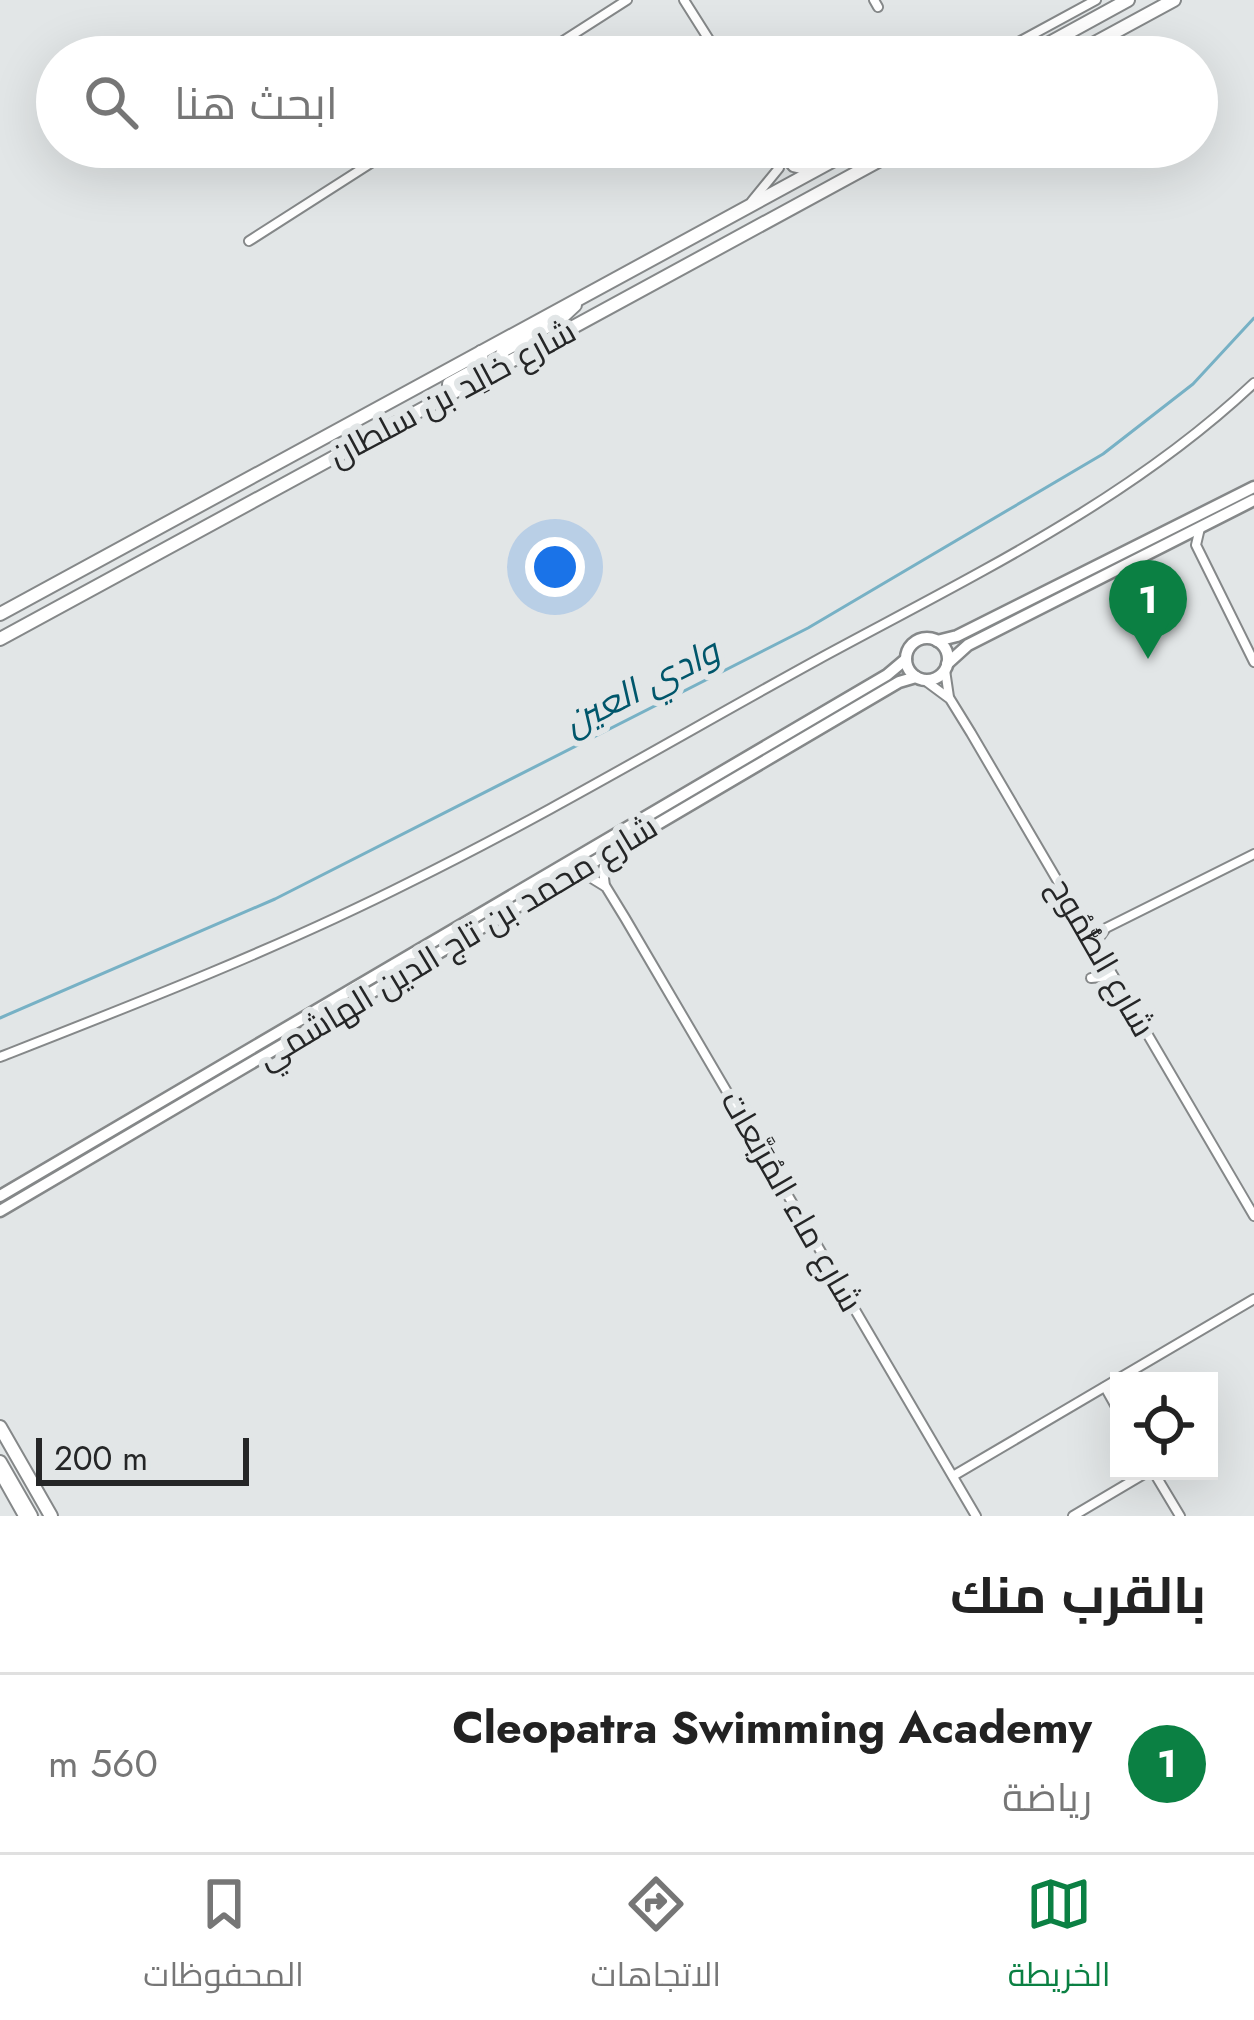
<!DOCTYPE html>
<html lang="ar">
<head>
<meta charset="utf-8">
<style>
	body { margin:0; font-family:Jost,Cairo,sans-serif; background:#f6f6f6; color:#222; direction:rtl }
	.controls { position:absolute; right:36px; bottom:36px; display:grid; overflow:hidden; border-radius:0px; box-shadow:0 12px 48px #0002 }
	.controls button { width:108px; height:108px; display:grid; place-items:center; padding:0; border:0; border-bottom:3px solid #e0e0e0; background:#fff; color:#222; font:60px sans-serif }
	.scale { position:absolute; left:36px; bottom:30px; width:213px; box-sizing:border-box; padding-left:12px; border:6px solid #252627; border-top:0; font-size:33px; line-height:42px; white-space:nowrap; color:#252627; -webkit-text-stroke:9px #e2e6e7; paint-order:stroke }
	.you { position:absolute; left:555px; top:567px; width:42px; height:42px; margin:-30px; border:9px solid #fff; border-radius:50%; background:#1a73e8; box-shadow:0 0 0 18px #1a73e833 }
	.badge { display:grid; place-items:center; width:78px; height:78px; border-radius:50%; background:#0b8043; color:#fff; font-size:39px; font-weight:700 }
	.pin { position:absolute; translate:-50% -99px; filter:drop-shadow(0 3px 6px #0008) }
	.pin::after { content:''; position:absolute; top:63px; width:42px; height:36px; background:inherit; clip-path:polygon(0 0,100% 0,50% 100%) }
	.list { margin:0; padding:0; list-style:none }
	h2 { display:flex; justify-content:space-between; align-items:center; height:156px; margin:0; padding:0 48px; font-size:51px }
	h2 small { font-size:39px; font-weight:400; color:#767676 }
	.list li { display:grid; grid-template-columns:78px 1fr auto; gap:36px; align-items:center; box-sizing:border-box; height:180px; padding:0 48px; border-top:3px solid #e0e0e0 }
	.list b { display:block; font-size:45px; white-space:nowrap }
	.list p { margin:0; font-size:39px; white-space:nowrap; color:#767676 }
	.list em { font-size:39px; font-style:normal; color:#767676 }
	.icon { flex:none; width:66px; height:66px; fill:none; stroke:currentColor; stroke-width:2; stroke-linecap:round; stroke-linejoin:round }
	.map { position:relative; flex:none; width:1254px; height:1516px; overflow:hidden; direction:ltr }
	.search { position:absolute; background:#fff; box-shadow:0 12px 48px #0002; left:36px; right:36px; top:36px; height:132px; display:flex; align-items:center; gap:30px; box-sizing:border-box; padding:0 42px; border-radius:66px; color:#767676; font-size:45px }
	.sheet { height:336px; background:#fff }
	nav { display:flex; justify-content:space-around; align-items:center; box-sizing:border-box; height:168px; border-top:3px solid #e0e0e0; background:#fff; font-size:33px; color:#767676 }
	nav a { display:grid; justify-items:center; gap:6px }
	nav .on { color:#0b8043 }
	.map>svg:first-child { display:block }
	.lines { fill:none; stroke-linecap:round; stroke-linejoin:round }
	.stream { stroke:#77b1c5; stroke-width:3 }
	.street-casing { stroke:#858889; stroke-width:12 }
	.secondary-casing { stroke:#858889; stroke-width:15 }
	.primary-casing { stroke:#858889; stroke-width:16 }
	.street { stroke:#fff; stroke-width:8 }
	.secondary { stroke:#fff; stroke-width:10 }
	.primary { stroke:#fff; stroke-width:12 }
	.labels { text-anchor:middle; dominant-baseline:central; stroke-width:12; stroke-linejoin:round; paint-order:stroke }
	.street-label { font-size:33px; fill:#252627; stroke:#e2e6e7 }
	.water-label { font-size:36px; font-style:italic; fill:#00566b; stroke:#e2e6e7 }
</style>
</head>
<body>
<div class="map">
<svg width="1254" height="1516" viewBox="0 0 1254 1516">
	<rect width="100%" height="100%" fill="#e2e6e7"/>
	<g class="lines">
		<path class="stream" d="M0,1018L275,899L808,628L1103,454L1193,384L1254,318"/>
		<defs>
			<g id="street">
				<path d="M684,0L720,57"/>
				<path d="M874,0L878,7"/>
				<path d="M538,57L627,0"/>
				<path d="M991,57L1096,0"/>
				<path d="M780,152L793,167L811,171"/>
				<path d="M788,161L816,147"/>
				<path d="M752,201L779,168L776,147"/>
				<path d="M249,241L396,147"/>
				<path d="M1200,528L1196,545L1254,662"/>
				<path d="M945,670L949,697"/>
				<path d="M923,679L950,699L971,733L1254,1216"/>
				<path d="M580,871L606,887L625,918L976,1516"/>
				<path d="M605,886L603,870L607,854"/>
				<path d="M1094,945L1106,928L1254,854"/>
				<path d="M1091,978L1113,976"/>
				<path d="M0,1057C138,1003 277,949 410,882C548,814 682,734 817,660C968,578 1128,502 1254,383"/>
				<path d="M1105,1387L1119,1412"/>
				<path d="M1153,1471L1180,1516"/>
				<path d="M0,1475L23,1516"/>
				<path d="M953,1476L1254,1299"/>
				<path d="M1073,1516L1149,1471"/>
			</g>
			<g id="secondary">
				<circle cx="927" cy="659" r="21"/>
				<path d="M937,641L957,636L1254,487"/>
				<path d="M947,664L968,645L1254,500"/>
				<path d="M0,1196L887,675L906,659"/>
				<path d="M0,1211L899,682L916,677"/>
			</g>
			<g id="primary">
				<path d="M1024,57L1128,0"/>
				<path d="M1069,57L1174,0"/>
				<path d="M504,364L501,356L504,350L559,320L575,305"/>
				<path d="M449,384L482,366L481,352"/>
				<path d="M0,614L858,147"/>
				<path d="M0,639L904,147"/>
				<path d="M0,1427L51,1516"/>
				<path d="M0,1462L31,1516"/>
			</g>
		</defs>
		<use href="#street" class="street-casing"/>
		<use href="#secondary" class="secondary-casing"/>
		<use href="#primary" class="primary-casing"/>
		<use href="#street" class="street"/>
		<use href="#secondary" class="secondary"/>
		<use href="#primary" class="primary"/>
	</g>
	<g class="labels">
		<g class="street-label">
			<text transform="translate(452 393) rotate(-28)">شارع خالِد بن سلطان</text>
			<text transform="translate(457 942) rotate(-31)">شارع محمد بن تاج الدين الهاشمي</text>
			<text transform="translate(1102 957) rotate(60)">شارع الطُّمُوح</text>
			<text transform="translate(792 1201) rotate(60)">شارع ماء المُرَبَّعات</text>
		</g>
		<g class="water-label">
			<text transform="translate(641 686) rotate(-27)">وادي العين</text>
		</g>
	</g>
</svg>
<div class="controls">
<button><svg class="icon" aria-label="locate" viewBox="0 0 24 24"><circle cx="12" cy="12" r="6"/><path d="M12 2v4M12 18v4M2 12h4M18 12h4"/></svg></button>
</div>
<div class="scale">200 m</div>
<div class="you"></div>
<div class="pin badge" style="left:1148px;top:659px">1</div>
<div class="search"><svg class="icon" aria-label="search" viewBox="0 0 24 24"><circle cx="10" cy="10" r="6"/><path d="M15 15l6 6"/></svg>ابحث هنا</div>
</div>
<section class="sheet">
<h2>بالقرب منك<small></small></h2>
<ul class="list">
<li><span class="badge">1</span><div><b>Cleopatra Swimming Academy</b><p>رياضة</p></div><em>560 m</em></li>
</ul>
</section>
<nav>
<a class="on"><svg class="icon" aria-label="map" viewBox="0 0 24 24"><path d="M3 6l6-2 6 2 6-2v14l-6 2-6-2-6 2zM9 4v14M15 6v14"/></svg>الخريطة</a>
<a><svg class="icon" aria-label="directions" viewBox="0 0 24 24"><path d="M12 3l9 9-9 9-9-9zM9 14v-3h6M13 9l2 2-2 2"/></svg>الاتجاهات</a>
<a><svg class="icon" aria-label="saved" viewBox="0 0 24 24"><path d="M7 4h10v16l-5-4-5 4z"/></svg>المحفوظات</a>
</nav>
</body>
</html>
